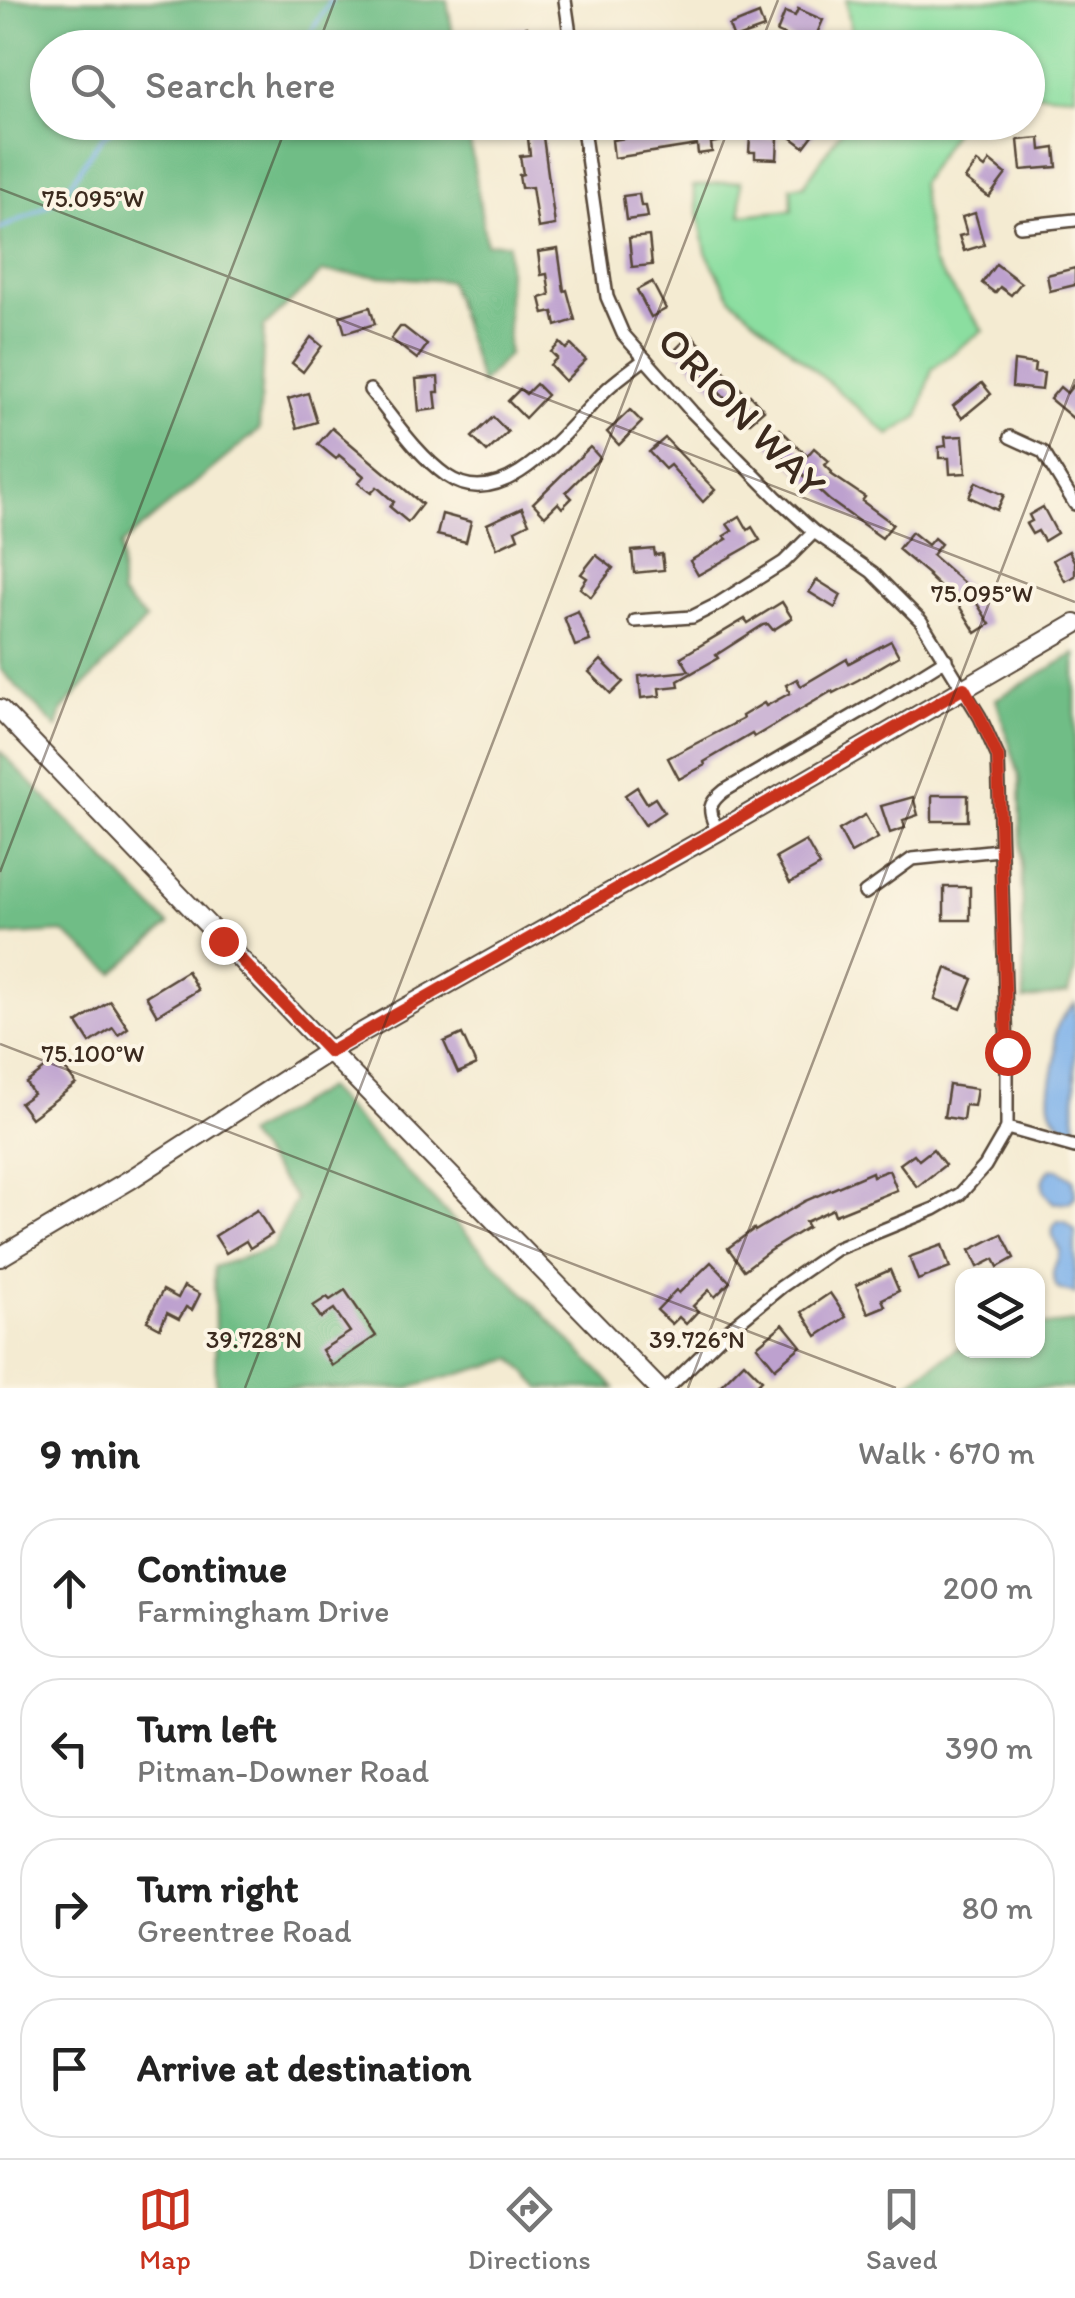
<!DOCTYPE html>
<html lang="en">
<head>
<meta charset="utf-8">
<style>
	body { margin:0; font-family:Itim,sans-serif; background:#f2f2f2; color:#222 }
	.controls { position:absolute; right:30px; bottom:30px; display:grid; overflow:hidden; border-radius:20px; box-shadow:0 2px 8px #0004 }
	.controls button { width:90px; height:90px; display:grid; place-items:center; padding:0; border:0; border-bottom:2px solid #e0e0e0; background:#fff; color:#222; font:50px sans-serif }
	.stop { position:absolute; width:30px; height:30px; margin:-22px; border:8px solid #c8321e; border-radius:50%; background:#fff }
	.stop.end { background:#c8321e; border-color:#fff; box-shadow:0 2px 10px #0008 }
	.list { margin:0; padding:0; list-style:none }
	h2 { display:flex; justify-content:space-between; align-items:center; height:130px; margin:0; padding:0 40px; font-size:42px }
	h2 small { font-size:32px; font-weight:400; color:#767676 }
	.list li { display:grid; grid-template-columns:65px 1fr auto; gap:30px; align-items:center; box-sizing:border-box; height:140px; margin:0 20px 20px; padding:0 20px; border:2px solid #e0e0e0; border-radius:40px }
	.list b { display:block; font-size:38px; white-space:nowrap }
	.list p { margin:0; font-size:32px; white-space:nowrap; color:#767676 }
	.list em { font-size:32px; font-style:normal; color:#767676 }
	.icon { flex:none; width:55px; height:55px; fill:none; stroke:currentColor; stroke-width:2; stroke-linecap:round; stroke-linejoin:round }
	.map { position:relative; flex:none; width:1075px; height:1388px; overflow:hidden }
	.search { position:absolute; background:#fff; box-shadow:0 2px 8px #0004; left:30px; right:30px; top:30px; height:110px; display:flex; align-items:center; gap:25px; box-sizing:border-box; padding:0 35px; border-radius:55px; color:#767676; font-size:38px }
	.sheet { height:770px; background:#fff }
	nav { display:flex; justify-content:space-around; align-items:center; box-sizing:border-box; height:140px; border-top:2px solid #e0e0e0; background:#fff; font-size:28px; color:#767676 }
	nav a { display:grid; justify-items:center; gap:5px }
	nav .on { color:#c8321e }
	.map>svg:first-child { display:block }
	.green { fill:#8bdea0; stroke:#63845f; stroke-width:2.5 }
	.forest { fill:#70bd86; stroke:#567452; stroke-width:2.5 }
	.water { fill:#7db1ea; stroke:#5c6e84; stroke-width:2.5 }
	.lines { fill:none; stroke-linecap:round; stroke-linejoin:round }
	.stream { stroke:#7db1ea; stroke-width:4 }
	.building { fill:#bda1cf }
	.street-casing { stroke:#574739; stroke-width:16 }
	.secondary-casing { stroke:#574739; stroke-width:22 }
	.street { stroke:#fff; stroke-width:11 }
	.secondary { stroke:#fff; stroke-width:18 }
	.route { stroke:#c8321e; stroke-width:12 }
	.ticks { fill:none; stroke:#3b2a1e; stroke-width:2.5; stroke-opacity:0.45 }
	.labels { text-anchor:middle; dominant-baseline:central; stroke-width:8; stroke-linejoin:round; paint-order:stroke }
	.street-label { font-size:42px; fill:#3b2a1e; stroke:#fcf5e5 }
	.ticks-label { font-size:25px; text-anchor:middle; fill:#3b2a1e; stroke:#fcf5e5; stroke-width:8; stroke-linejoin:round; paint-order:stroke }
</style>
</head>
<body>
<div class="map">
<svg width="1075" height="1388" viewBox="0 0 1075 1388">
	<rect width="100%" height="100%" fill="#fcf5e5"/>
	<filter id="ink" filterUnits="userSpaceOnUse"><feTurbulence type="fractalNoise" baseFrequency=".01" numOctaves="2"/><feDisplacementMap in="SourceGraphic" scale="20" xChannelSelector="R" yChannelSelector="G"/><feConvolveMatrix kernelMatrix="1 2 1 2 8 2 1 2 1" color-interpolation-filters="sRGB"/></filter>
	<filter id="wash" filterUnits="userSpaceOnUse"><feTurbulence type="fractalNoise" baseFrequency=".0048" numOctaves="4" result="noise"/><feDisplacementMap in="SourceGraphic" scale="40" xChannelSelector="R" yChannelSelector="G"/><feGaussianBlur stdDeviation="2.25" result="paint"/><feColorMatrix in="noise" values="0 0 0 0 0 0 0 0 0 0 0 0 0 0 0 0 0 1.4 0 .05"/><feComposite in="paint" operator="in"/></filter>
	<g filter="url(#wash)">
		<rect width="100%" height="100%" fill="#f4ebd2"/>
		<g class="green">
			<path d="M846,0H1075V96L1028,93V48L865,47L851,31Z"/>
			<path d="M846,123H959L920,184L933,263L983,330L932,369L919,416L889,435L731,298L706,252L693,186L741,181V215L792,210L791,187L804,185Z"/>
		</g>
		<g class="forest">
			<path d="M0,0H447L455,47L48,48V122L467,123L486,244L508,243V355L481,384L449,281L322,272L264,327L259,430L121,545V595L146,620L62,710L57,728L0,669Z"/>
			<path d="M1075,654V970L1068,993L1024,1000L1020,778L996,699Z"/>
			<path d="M0,751L169,925L114,973L63,932L0,936Z"/>
			<path d="M326,1088L615,1388H541L513,1359L409,1388H216L214,1267L272,1248L296,1199L246,1135Z"/>
			<path d="M1075,1322V1388H902L962,1345V1350H1038V1326Z"/>
		</g>
		<g class="water">
			<path d="M1075,1003V1130C1039,1118 1050,1089 1055,1061C1057,1053 1055,1046 1055,1037C1055,1023 1067,1012 1075,1003Z"/>
			<path d="M1051,1169H1058L1073,1179L1075,1196L1070,1202L1054,1203C1041,1194 1039,1180 1051,1169Z"/>
			<path d="M1058,1221L1066,1222L1075,1230V1294L1058,1289C1047,1272 1057,1266 1060,1251C1055,1241 1047,1230 1058,1221Z"/>
		</g>
		<g class="lines">
			<g class="stream">
				<path d="M301,48L331,0"/>
				<path d="M0,229C23,218 50,208 67,188C85,165 95,138 121,122"/>
			</g>
		</g>
		<g id="blocks">
			<g class="building">
				<path d="M798,9L823,20L811,47L777,32L785,12L795,16Z"/>
				<path d="M759,14L764,28L734,39L729,26Z"/>
				<path d="M527,27L530,48H508L505,30Z"/>
				<path d="M526,122H541L555,225L538,228L532,187L521,188L519,175L523,174L520,156L530,155Z"/>
				<path d="M719,122L720,126L725,125L727,140L711,143L712,152L698,154L697,145L614,158L612,140L708,126L707,124Z"/>
				<path d="M804,122H823L804,147L792,138Z"/>
				<path d="M750,137L778,138L777,159L755,158V152H749Z"/>
				<path d="M1040,138L1041,150L1055,148L1057,167L1021,170L1018,140Z"/>
				<path d="M990,161L1006,174L989,197L965,179L977,162L985,168Z"/>
				<path d="M639,194L641,206H646L648,217L626,220L623,196Z"/>
				<path d="M975,213L984,245L964,251L959,236L967,234L962,217Z"/>
				<path d="M649,236L652,265L632,267L629,238Z"/>
				<path d="M558,249L564,291L567,290L575,320L556,326L553,312L544,314L540,298L550,295L547,274L541,275L538,252Z"/>
				<path d="M996,264L1021,283L1011,295L1000,287L995,293L982,283Z"/>
				<path d="M1075,268V285L1050,291L1047,275Z"/>
				<path d="M652,282L666,309L651,317L637,290Z"/>
				<path d="M370,307L375,324L345,333L340,316Z"/>
				<path d="M400,327H404L427,345L417,359L391,339Z"/>
				<path d="M691,334L748,397L750,395L764,410L749,423L676,349Z"/>
				<path d="M311,337L322,346L303,372L292,363Z"/>
				<path d="M560,343L566,349L571,345L586,360L565,381L550,365L557,358L551,352Z"/>
				<path d="M1014,361L1035,364L1034,372L1044,373L1042,390L1012,387Z"/>
				<path d="M438,377L439,392H435L437,409L419,411L416,379Z"/>
				<path d="M982,383L991,394L962,418L953,406Z"/>
				<path d="M1075,383V420L1050,399L1060,387L1067,393Z"/>
				<path d="M536,384L547,395L525,418L508,401L520,389L526,394Z"/>
				<path d="M308,393L317,422L297,428L288,399Z"/>
				<path d="M630,410L642,422L619,445L607,432Z"/>
				<path d="M493,417L508,432L487,452L472,437Z"/>
				<path d="M332,428L422,504L408,522L390,507L394,502L377,487L371,493L358,483L364,476L339,455L336,459L318,444Z"/>
				<path d="M780,429L807,456L814,448L829,461L825,465L832,472L831,474L865,497L862,501L893,524L882,538L829,500L767,442Z"/>
				<path d="M963,436L966,473L950,474L949,458H939V447L946,446L945,437Z"/>
				<path d="M665,438L715,490L703,502L670,465L665,469L649,452Z"/>
				<path d="M590,447L600,458L566,492L572,498L562,508L558,503L545,516L533,503Z"/>
				<path d="M976,482L1004,495L997,510L969,497Z"/>
				<path d="M1043,507L1057,533L1044,541L1038,531L1032,534L1026,524L1032,521L1029,515Z"/>
				<path d="M522,508L529,523L515,530L518,538L497,548L487,524Z"/>
				<path d="M442,514L471,522L466,542L437,535Z"/>
				<path d="M740,516L748,530L752,527L760,540L698,575L690,561L727,539L724,536L732,531L727,524Z"/>
				<path d="M912,532L928,545L934,538L941,544L932,555L964,583L990,624L976,633L958,604L928,576L929,575L898,549Z"/>
				<path d="M654,549L655,555L662,554L664,570L634,573L632,551Z"/>
				<path d="M1069,551L1075,563V576L1065,581L1053,560Z"/>
				<path d="M596,555L613,568L591,597L580,588L587,578L581,574Z"/>
				<path d="M817,580L841,595L835,608L809,592Z"/>
				<path d="M782,602L792,618L773,630L768,624L763,625L716,655L718,658L678,681L679,686L659,688L660,696L641,698L639,676L689,671L681,657L745,619L748,623Z"/>
				<path d="M578,611L590,641L575,646L564,617Z"/>
				<path d="M891,641L899,656L858,680L833,693L832,691L754,737L752,734L704,762L705,765L679,779L668,758L743,719L742,716L764,703L766,706L790,693L786,685L797,679L801,686L847,659L849,663Z"/>
				<path d="M601,660L623,682L611,694L589,672Z"/>
				<path d="M637,787L647,803L655,798L664,812L645,825L625,795Z"/>
				<rect x="932" y="795" width="36" height="26"/>
				<path d="M913,797L918,815L903,820L905,828L890,833L881,806Z"/>
				<path d="M865,815L878,838L851,853L839,830Z"/>
				<path d="M806,841L820,866L790,883L776,858Z"/>
				<rect x="944" y="887" width="26" height="33"/>
				<path d="M946,968L973,979L961,1009L935,999Z"/>
				<path d="M187,971L198,990L157,1015L146,996Z"/>
				<path d="M110,1001L128,1028L118,1035L113,1028L90,1043L77,1023Z"/>
				<path d="M462,1034L476,1065L458,1073L444,1042Z"/>
				<path d="M58,1059L76,1084L31,1118L20,1103L33,1094L26,1083Z"/>
				<path d="M949,1085L977,1089L974,1106L965,1105L963,1120L944,1117Z"/>
				<path d="M933,1149L945,1165L917,1187L900,1164L914,1154L919,1160Z"/>
				<path d="M889,1170L897,1190L835,1215L833,1209L805,1222L808,1227L769,1251L744,1270L728,1248L754,1229L755,1231L805,1201L872,1172L873,1176Z"/>
				<path d="M257,1210L272,1234L250,1248L246,1241L226,1253L215,1236Z"/>
				<path d="M1002,1234L1014,1258L998,1267L994,1259L978,1267L970,1250Z"/>
				<path d="M942,1245L950,1268L918,1280L909,1257Z"/>
				<path d="M711,1262L730,1282L715,1297L709,1290L693,1306L698,1311L686,1324L679,1317L672,1324L657,1310L676,1290L679,1293Z"/>
				<path d="M890,1270L899,1291L882,1299L885,1306L868,1313L856,1285Z"/>
				<path d="M184,1286L200,1294L192,1310L186,1307L179,1319L167,1313L160,1328L147,1321L163,1290L178,1298Z"/>
				<path d="M345,1290L376,1336L332,1366L322,1350L350,1332L334,1309L321,1318L313,1306L327,1297L330,1300Z"/>
				<path d="M830,1293L846,1317L817,1336L802,1312Z"/>
				<path d="M783,1324L801,1346L775,1368L757,1346Z"/>
				<path d="M744,1362L762,1380L754,1388H718Z"/>
			</g>
		</g>
	</g>
	<g filter="url(#ink)">
		<use href="#blocks" fill-opacity="0" stroke="#574739" stroke-width="2.5"/>
		<g class="lines">
			<defs>
				<g id="street">
					<path d="M565,0L572,48"/>
					<path d="M582,122L607,297L623,334L692,412L777,498L814,532L872,572L921,621L980,717L998,757L1007,1052V1128L985,1166L960,1194L934,1209L836,1249L781,1287L719,1338L668,1388"/>
					<path d="M1020,226L1075,220"/>
					<path d="M370,390C394,419 416,454 447,476C506,517 571,423 608,388C619,378 632,369 645,359"/>
					<path d="M1010,437L1043,452L1075,504"/>
					<path d="M635,621L692,617L716,605L784,562L814,532"/>
					<path d="M717,832C710,811 705,806 724,791L872,705L946,659"/>
					<path d="M865,893L912,859L999,850"/>
					<path d="M1007,1128L1075,1147"/>
				</g>
				<g id="secondary">
					<path d="M0,709L329,1051L658,1388"/>
					<path d="M0,1257L131,1179L329,1051L717,832L1075,624"/>
				</g>
			</defs>
			<use href="#street" class="street-casing"/>
			<use href="#secondary" class="secondary-casing"/>
			<use href="#street" class="street"/>
			<use href="#secondary" class="secondary"/>
		</g>
	</g>
	<g class="lines" filter="url(#ink)">
		<path class="route" d="M223,941L330,1052L716,832L964,688L980,717L998,757L1007,1052"/>
	</g>
	<path class="ticks" d="M317,48L335,0M759,48L778,0M0,189L1075,602M0,872L288,122M0,1044L896,1388M245,1388L731,122M688,1388L1075,379"/>
	<g class="labels">
		<g class="street-label">
			<text transform="translate(742 412) rotate(46)">ORION WAY</text>
		</g>
	</g>
	<g class="ticks-label">
		<text x="93" y="207">75.095°W</text>
		<text x="982" y="602">75.095°W</text>
		<text x="93" y="1062">75.100°W</text>
		<text x="254" y="1348">39.728°N</text>
		<text x="697" y="1348">39.726°N</text>
	</g>
</svg>
<div class="controls">
<button><svg class="icon" aria-label="layers" viewBox="0 0 24 24"><path d="M12 4l9 5-9 5-9-5zM3 14l9 5 9-5"/></svg></button>
</div>
<div class="stop" style="left:1007px;top:1052px"></div>
<div class="stop end" style="left:223px;top:941px"></div>
<div class="search"><svg class="icon" aria-label="search" viewBox="0 0 24 24"><circle cx="10" cy="10" r="6"/><path d="M15 15l6 6"/></svg>Search here</div>
</div>
<section class="sheet">
<h2>9 min<small>Walk · 670 m</small></h2>
<ul class="list">
<li><svg class="icon" aria-label="ahead" viewBox="0 0 24 24"><path d="M12 20V5M6 11l6-6 6 6"/></svg><div><b>Continue</b><p>Farmingham Drive</p></div><em>200 m</em></li>
<li><svg class="icon" aria-label="left" viewBox="0 0 24 24"><path d="M17 20v-9H6M10 6l-5 5 5 5"/></svg><div><b>Turn left</b><p>Pitman-Downer Road</p></div><em>390 m</em></li>
<li><svg class="icon" aria-label="right" viewBox="0 0 24 24"><path d="M7 20v-9h11M14 6l5 5-5 5"/></svg><div><b>Turn right</b><p>Greentree Road</p></div><em>80 m</em></li>
<li><svg class="icon" aria-label="arrive" viewBox="0 0 24 24"><path d="M6 21V4h12l-3 4 3 4H6"/></svg><div><b>Arrive at destination</b></div></li>
</ul>
</section>
<nav>
<a class="on"><svg class="icon" aria-label="map" viewBox="0 0 24 24"><path d="M3 6l6-2 6 2 6-2v14l-6 2-6-2-6 2zM9 4v14M15 6v14"/></svg>Map</a>
<a><svg class="icon" aria-label="directions" viewBox="0 0 24 24"><path d="M12 3l9 9-9 9-9-9zM9 14v-3h6M13 9l2 2-2 2"/></svg>Directions</a>
<a><svg class="icon" aria-label="saved" viewBox="0 0 24 24"><path d="M7 4h10v16l-5-4-5 4z"/></svg>Saved</a>
</nav>
</body>
</html>
